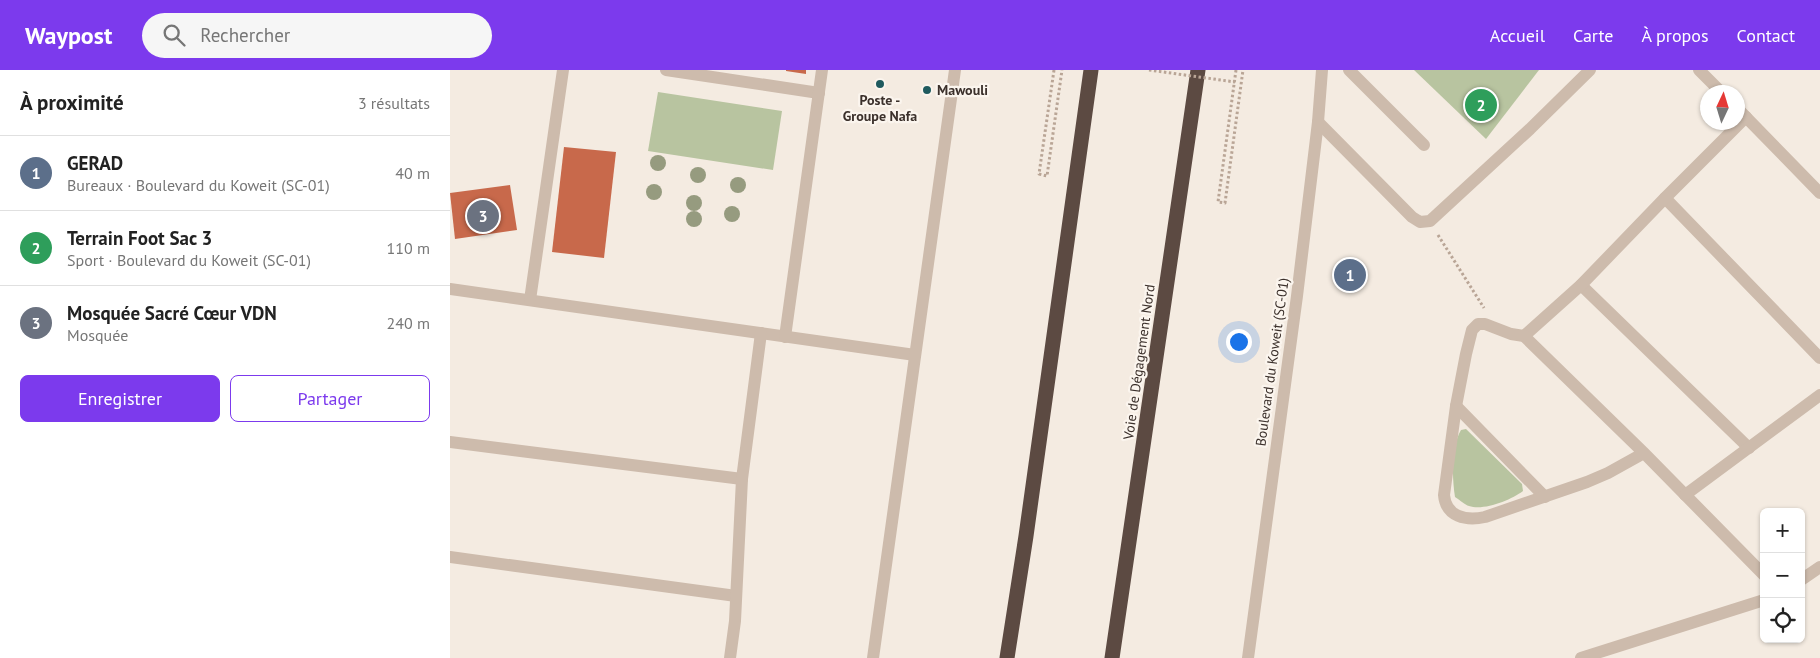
<!DOCTYPE html>
<html lang="fr">
<head>
<meta charset="utf-8">
<style>
	body { margin:0; font-family:"PT Sans",sans-serif; background:#f6f6f6; color:#222 }
	.controls { position:absolute; right:15px; bottom:15px; display:grid; overflow:hidden; border-radius:8px; box-shadow:0 1px 4px #0004 }
	.controls button { width:45px; height:45px; display:grid; place-items:center; padding:0; border:0; border-bottom:1px solid #e0e0e0; background:#fff; color:#222; font:25px sans-serif }
	.compass { position:absolute; left:1250px; top:15px; width:45px; height:45px; border-radius:50%; background:#fff; box-shadow:0 1px 4px #0004; rotate:4deg }
	.you { position:absolute; left:788px; top:271px; width:18px; height:18px; margin:-12px; border:4px solid #fff; border-radius:50%; background:#1a73e8; box-shadow:0 0 0 8px #1a73e833 }
	.badge { display:grid; place-items:center; width:32px; height:32px; border-radius:50%; background:#7c3aed; color:#fff; font-size:16px; font-weight:700 }
	.pin { position:absolute; translate:-50% -50%; border:2px solid #fff; box-shadow:0 1px 5px #0006 }
	.list { margin:0; padding:0; list-style:none }
	h2 { display:flex; justify-content:space-between; align-items:center; height:65px; margin:0; padding:0 20px; font-size:21px }
	h2 small { font-size:16px; font-weight:400; color:#767676 }
	.list li { display:grid; grid-template-columns:32px 1fr auto; gap:15px; align-items:center; box-sizing:border-box; height:75px; padding:0 20px; border-top:1px solid #e0e0e0 }
	.list b { display:block; font-size:19px; white-space:nowrap }
	.list p { margin:0; font-size:16px; white-space:nowrap; color:#767676 }
	.list em { font-size:16px; font-style:normal; color:#767676 }
	.actions { display:flex; gap:10px; padding:15px 20px }
	.actions a { flex:1; padding:11px 0; border:1px solid #7c3aed; border-radius:8px; text-align:center; font-size:18px; color:#7c3aed }
	.actions .main { background:#7c3aed; color:#fff }
	.icon { flex:none; width:28px; height:28px; fill:none; stroke:currentColor; stroke-width:2; stroke-linecap:round; stroke-linejoin:round }
	.map { position:relative; flex:none; width:1370px; height:588px; overflow:hidden }
	header { display:flex; align-items:center; gap:30px; box-sizing:border-box; height:70px; padding:0 25px; background:#7c3aed; color:#fff }
	header strong { font-size:24px }
	nav { display:flex; gap:28px; margin-inline-start:auto; font-size:18px }
	.search { width:350px; height:45px; background:#f6f6f6; display:flex; align-items:center; gap:12px; box-sizing:border-box; padding:0 18px; border-radius:28px; color:#767676; font-size:19px }
	main { display:flex }
	aside { flex:1; background:#fff }
	.map>svg:first-child { display:block }
	.green { fill:#b8c4a0 }
	.building { fill:#c8694b }
	.lines { fill:none; stroke-linecap:round; stroke-linejoin:round }
	.path { stroke:#b9a596; stroke-width:3; stroke-dasharray:2.5 2.5; stroke-linecap:butt }
	.minor { stroke:#cdbbac; stroke-width:12 }
	.highway { stroke:#5c4a42; stroke-width:15 }
	.path-bridge { stroke:#b9a596; stroke-width:3; stroke-dasharray:2.5 2.5; stroke-linecap:butt }
	.tree { fill:#969b7f }
	.poi-dot { fill:#1f5a5e; stroke:#fbf5ee; stroke-width:2 }
	.labels { text-anchor:middle; dominant-baseline:central; stroke-width:4.5; stroke-linejoin:round; paint-order:stroke }
	.poi-label { font-size:14px; font-weight:bold; fill:#3b302b; stroke:#fbf5ee; text-anchor:start }
	.street-label { font-size:14px; fill:#3b302b; stroke:#fbf5ee }
</style>
</head>
<body>
<header>
<strong>Waypost</strong>
<div class="search"><svg class="icon" aria-label="search" viewBox="0 0 24 24"><circle cx="10" cy="10" r="6"/><path d="M15 15l6 6"/></svg>Rechercher</div>
<nav><a>Accueil</a><a>Carte</a><a>À propos</a><a>Contact</a></nav>
</header>
<main>
<aside>
<h2>À proximité<small>3 résultats</small></h2>
<ul class="list">
<li><span class="badge" style="background:#5c6f8a">1</span><div><b>GERAD</b><p>Bureaux · Boulevard du Koweit (SC-01)</p></div><em>40 m</em></li>
<li><span class="badge" style="background:#2e9e5b">2</span><div><b>Terrain Foot Sac 3</b><p>Sport · Boulevard du Koweit (SC-01)</p></div><em>110 m</em></li>
<li><span class="badge" style="background:#6b7280">3</span><div><b>Mosquée Sacré Cœur VDN</b><p>Mosquée</p></div><em>240 m</em></li>
</ul>
<div class="actions"><a class="main">Enregistrer</a><a>Partager</a></div>
</aside>
<div class="map">
<svg width="1370" height="588" viewBox="0 0 1370 588">
	<rect width="100%" height="100%" fill="#f4ebe1"/>
	<g class="green">
		<path d="M964,0H1089L1036,69Z"/>
		<path d="M208,22L332,41L323,100L198,81Z"/>
		<path d="M1016,359L1072,414L1073,421C1061,430 1034,441 1019,436C1015,435 1010,430 1005,427C1002,408 1001,377 1011,360Z"/>
	</g>
	<g class="building">
		<path d="M336,0H356V4L336,1Z"/>
		<path d="M114,77L166,82L154,188L102,182Z"/>
		<path d="M60,115L67,160L5,169L0,123Z"/>
	</g>
	<g class="lines">
		<g class="path">
			<path d="M604,0L589,104L597,106L612,0"/>
			<path d="M786,0L768,132L775,133L793,0"/>
			<path d="M988,165L1034,238"/>
		</g>
		<g class="minor">
			<path d="M216,0L369,23"/>
			<path d="M899,0L974,75"/>
			<path d="M1249,0L1271,22"/>
			<path d="M1288,39L1370,123"/>
			<path d="M868,52L962,147L970,152L980,151L1080,59L1140,0"/>
			<path d="M1215,128L1370,288"/>
			<path d="M1131,215L1299,378"/>
			<path d="M0,219L465,285"/>
			<path d="M80,230L113,0"/>
			<path d="M1074,266L1131,215L1215,128L1296,47"/>
			<path d="M335,267L372,0"/>
			<path d="M1006,336L1095,427"/>
			<path d="M0,372L292,409"/>
			<path d="M1194,383L1158,403L1137,412L1035,447C1016,451 996,447 994,425L1006,336L1016,284L1022,260L1028,254H1035L1061,264L1074,266L1194,383L1314,505"/>
			<path d="M1235,425L1370,325"/>
			<path d="M0,487L286,526"/>
			<path d="M1351,510L1370,497"/>
			<path d="M280,588L285,551L292,409L311,263"/>
			<path d="M423,588L505,0"/>
			<path d="M798,588L847,226L868,52L872,0"/>
			<path d="M1131,588L1314,530"/>
		</g>
		<g class="highway">
			<path d="M557,588L576,466L641,0"/>
			<path d="M662,588L748,0"/>
		</g>
		<path class="path-bridge" d="M699,0L785,12"/>
	</g>
	<g class="tree">
		<circle cx="208" cy="93" r="8"/>
		<circle cx="248" cy="105" r="8"/>
		<circle cx="288" cy="115" r="8"/>
		<circle cx="204" cy="122" r="8"/>
		<circle cx="244" cy="133" r="8"/>
		<circle cx="282" cy="144" r="8"/>
		<circle cx="244" cy="149" r="8"/>
	</g>
	<g class="poi-dot">
		<circle cx="430" cy="14" r="5"/>
		<circle cx="477" cy="20" r="5"/>
	</g>
	<g class="labels">
		<g class="poi-label">
			<text x="487" y="20">Mawouli</text>
			<text x="430" y="30" text-anchor="middle">Poste -<tspan x="430" dy="16">Groupe Nafa</tspan></text>
		</g>
		<g class="street-label">
			<text transform="translate(689 292) rotate(-82)">Voie de Dégagement Nord</text>
			<text transform="translate(822 292) rotate(-82)">Boulevard du Koweit (SC-01)</text>
		</g>
	</g>
</svg>
<div class="controls">
<button>+</button>
<button>−</button>
<button><svg class="icon" aria-label="locate" viewBox="0 0 24 24"><circle cx="12" cy="12" r="6"/><path d="M12 2v4M12 18v4M2 12h4M18 12h4"/></svg></button>
</div>
<svg class="compass" viewBox="-18 -18 36 36"><path d="M0-13l5 13h-10z" fill="#e53935"/><path d="M0 13l5-13h-10z" fill="#767676"/></svg>
<div class="you"></div>
<div class="pin badge" style="left:900px;top:205px;background:#5c6f8a">1</div>
<div class="pin badge" style="left:1031px;top:35px;background:#2e9e5b">2</div>
<div class="pin badge" style="left:33px;top:146px;background:#6b7280">3</div>
</div>
</main>
</body>
</html>
